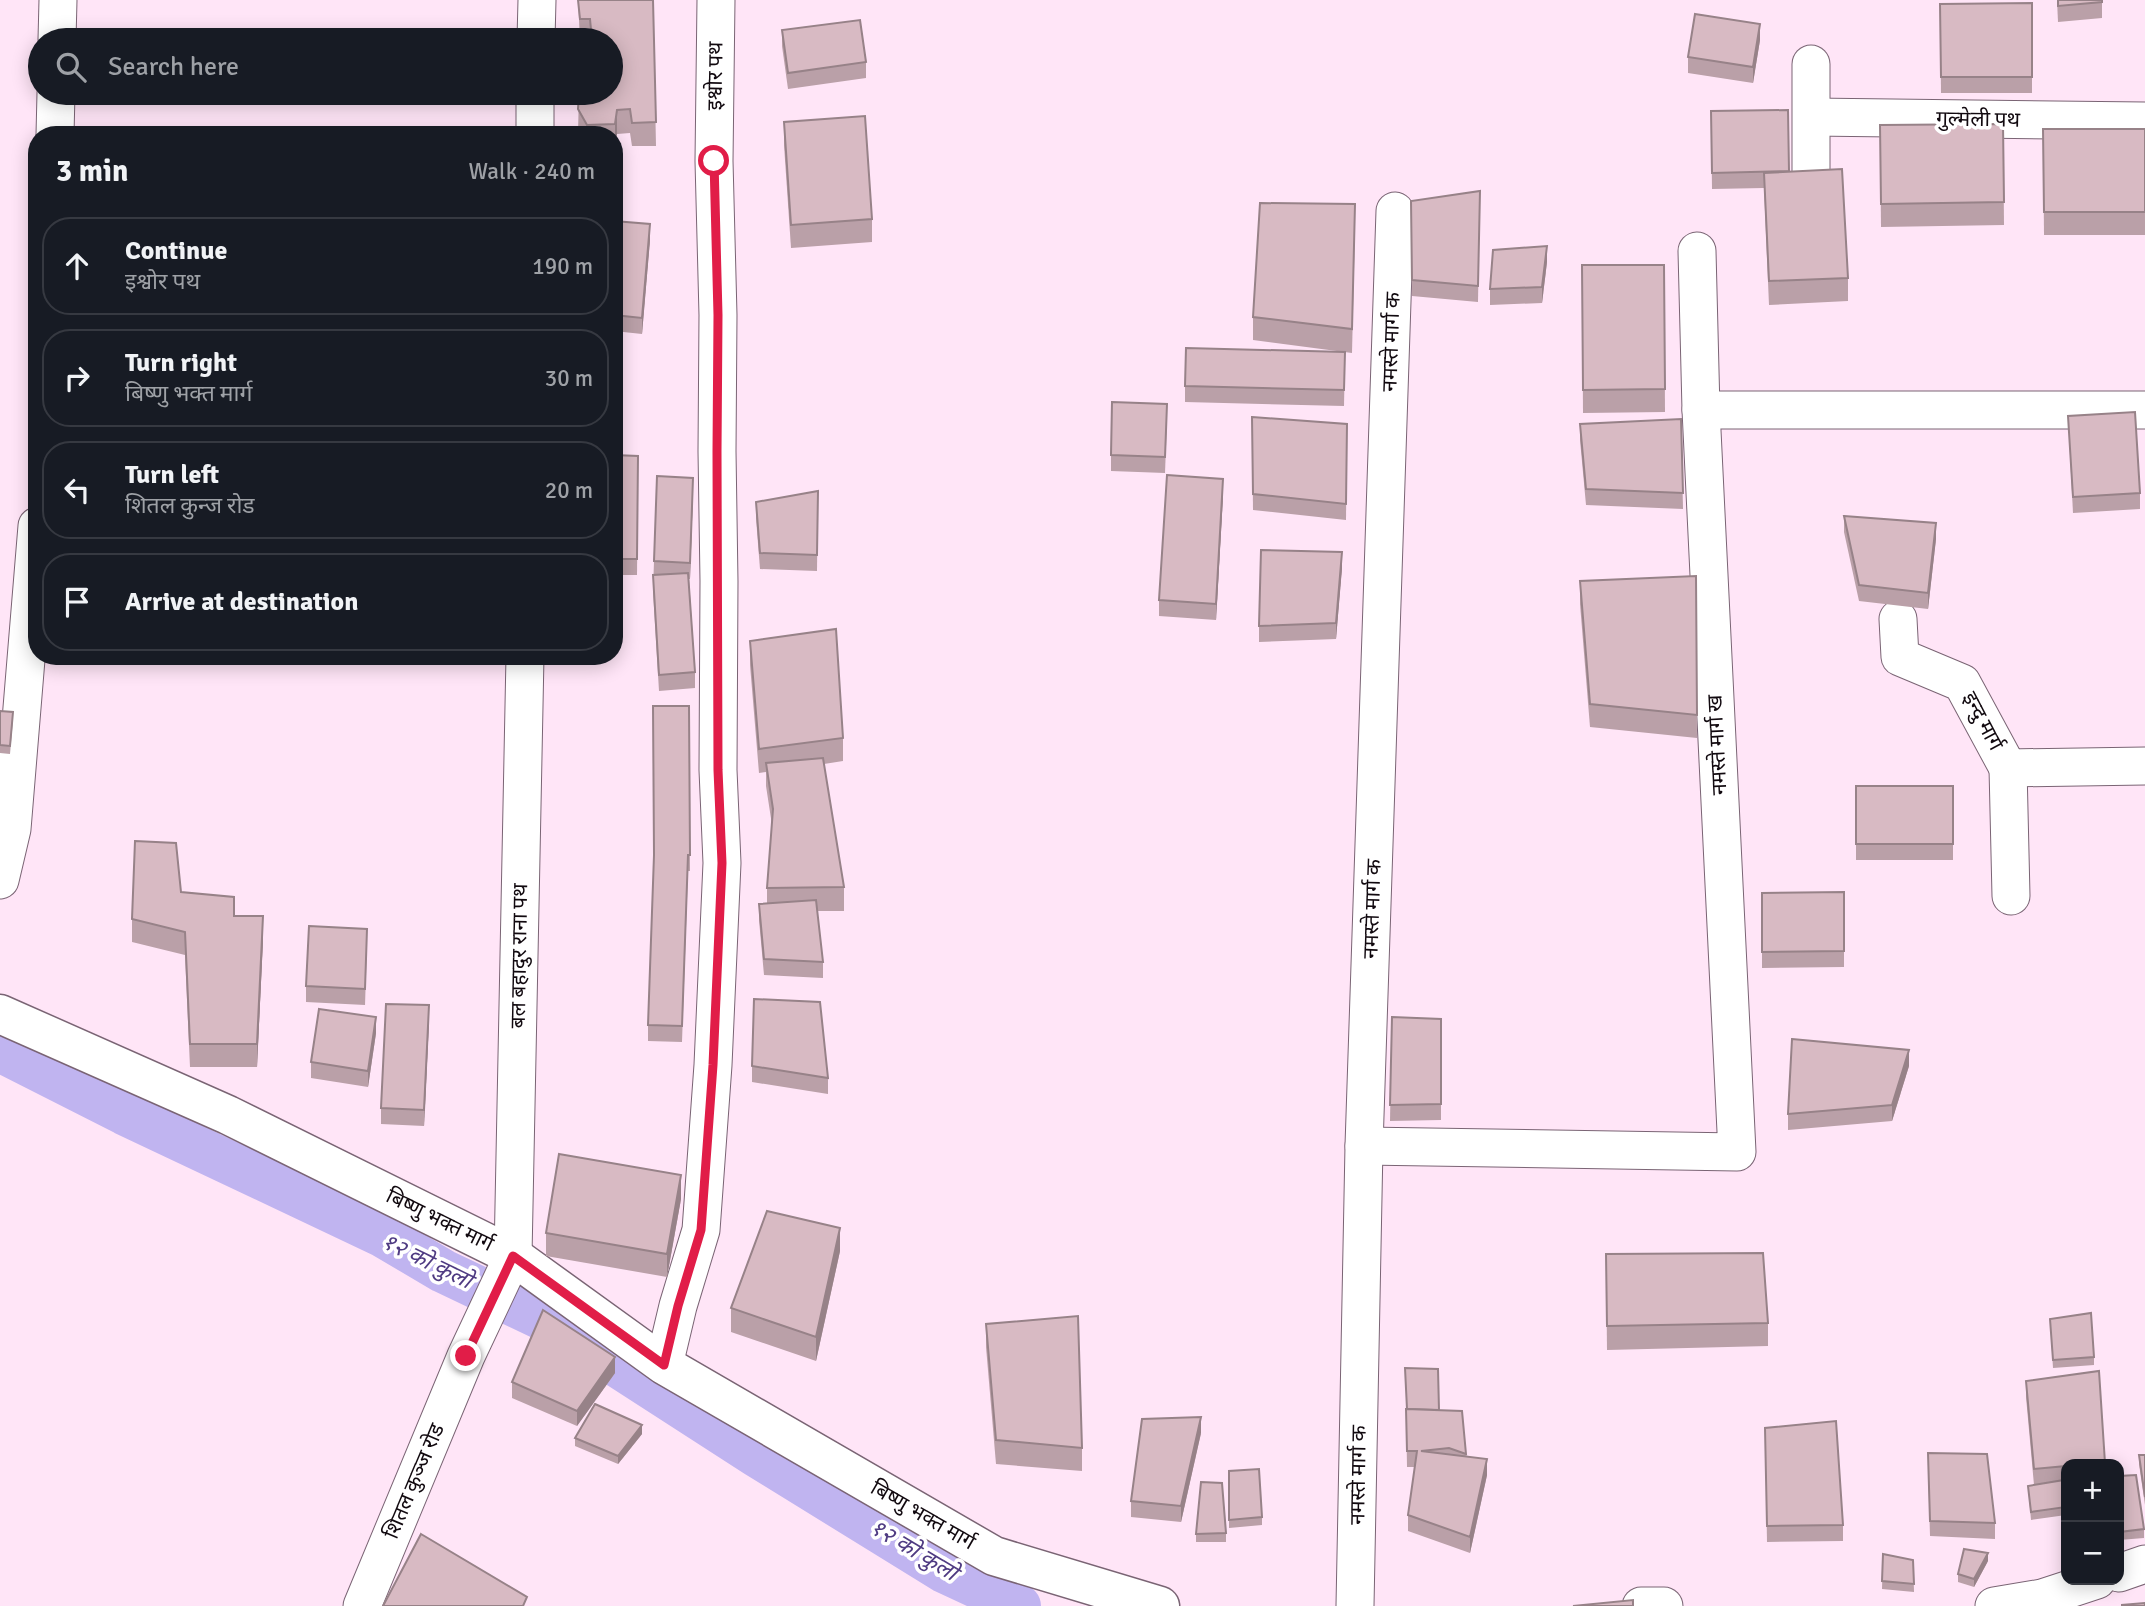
<!DOCTYPE html>
<html lang="en">
<head>
<meta charset="utf-8">
<style>
	body { margin:0; font-family:Signika,"Noto Sans Devanagari",sans-serif; background:#242831; color:#f1f3f6 }
	.controls { position:absolute; right:21px; bottom:21px; display:grid; overflow:hidden; border-radius:14px; box-shadow:0 4px 18px #0003 }
	.controls button { width:63px; height:63px; display:grid; place-items:center; padding:0; border:0; border-bottom:2px solid #363941; background:#171b24; color:#f1f3f6; font:35px sans-serif }
	.stop { position:absolute; width:21px; height:21px; margin:-16px; border:5px solid #e11d48; border-radius:50%; background:#fff }
	.stop.end { background:#e11d48; border-color:#fff; box-shadow:0 2px 7px #0008 }
	.list { margin:0; padding:0; list-style:none }
	h2 { display:flex; justify-content:space-between; align-items:center; height:91px; margin:0; padding:0 28px; font-size:30px }
	h2 small { font-size:23px; font-weight:400; color:#9ea1a6 }
	.list li { display:grid; grid-template-columns:46px 1fr auto; gap:21px; align-items:center; box-sizing:border-box; height:98px; margin:0 14px 14px; padding:0 14px; border:2px solid #363941; border-radius:28px }
	.list b { display:block; font-size:26px; white-space:nowrap }
	.list p { margin:0; font-size:23px; white-space:nowrap; color:#9ea1a6 }
	.list em { font-size:23px; font-style:normal; color:#9ea1a6 }
	.icon { flex:none; width:38px; height:38px; fill:none; stroke:currentColor; stroke-width:2; stroke-linecap:round; stroke-linejoin:round }
	.map { position:relative; flex:none; width:2145px; height:1606px; overflow:hidden }
	.search { position:absolute; background:#171b24; box-shadow:0 4px 18px #0003; left:28px; top:28px; width:595px; height:77px; display:flex; align-items:center; gap:18px; box-sizing:border-box; padding:0 24px; border-radius:38px; color:#9ea1a6; font-size:26px }
	.panel { position:absolute; background:#171b24; box-shadow:0 4px 18px #0003; left:28px; top:126px; width:595px; height:539px; border-radius:28px }
	.map>svg:first-child { display:block }
	.lines { fill:none; stroke-linecap:round; stroke-linejoin:round }
	.canal { stroke:#c0b4f0; stroke-width:44 }
	.street-casing { stroke:#7a6474; stroke-width:39 }
	.secondary-casing { stroke:#7a6474; stroke-width:41 }
	.street { stroke:#fff; stroke-width:37 }
	.secondary { stroke:#fff; stroke-width:38 }
	.wall { fill:#baa0a8 }
	.shaded-wall { fill:#978288 }
	.building { fill:#d8bac3; stroke:#978288; stroke-width:2 }
	.route { stroke:#e11d48; stroke-width:9 }
	.labels { text-anchor:middle; dominant-baseline:central; stroke-width:7; stroke-linejoin:round; paint-order:stroke }
	.street-label { font-size:21px; fill:#11090f; stroke:#fff }
	.water-label { font-size:23px; font-style:italic; fill:#4f3b82; stroke:#fff }
</style>
</head>
<body>
<div class="map">
<svg width="2145" height="1606" viewBox="0 0 2145 1606">
	<rect width="100%" height="100%" fill="#ffe5f7"/>
	<g class="lines">
		<path class="canal" d="M0,1050L124,1113L382,1235L443,1271L550,1322L756,1455L944,1571L1019,1606"/>
		<defs>
			<g id="street">
				<path d="M57,40L58,0"/>
				<path d="M536,40L537,0"/>
				<path d="M1812,117L2145,121"/>
				<path d="M55,135L56,93"/>
				<path d="M535,135V93"/>
				<path d="M1811,178V64"/>
				<path d="M1697,251L1701,410"/>
				<path d="M1898,619L1900,657L1962,683L2008,768L2145,766"/>
				<path d="M2008,768L2011,896"/>
				<path d="M0,880L12,829L37,526"/>
				<path d="M1364,1146L1737,1152L1701,410H2145"/>
				<path d="M664,1365L678,1306L701,1230L713,1065L722,863L718,770L719,581L717,451L718,315L714,161L716,0"/>
				<path d="M2119,1573L2145,1564"/>
				<path d="M362,1606L466,1356L513,1256L525,656"/>
				<path d="M1355,1606L1364,1146L1395,211"/>
				<path d="M1641,1606H1664"/>
				<path d="M1994,1606L2042,1598L2097,1580"/>
			</g>
			<path id="secondary" d="M0,1014L228,1115L513,1256L664,1365L994,1556L1160,1606"/>
		</defs>
		<use href="#street" class="street-casing"/>
		<use href="#secondary" class="secondary-casing"/>
		<use href="#street" class="street"/>
		<use href="#secondary" class="secondary"/>
	</g>
	<g class="wall">
		<path d="M578,0H653L656,146H632L630,133L617,134L615,147L614,135H580L578,133L579,93H611V40H580Z"/>
		<path d="M2057,0H2102V18L2058,22Z"/>
		<path d="M2032,3V93H1941L1940,4Z"/>
		<path d="M782,30L866,62V78L788,89L782,46Z"/>
		<path d="M1760,40L1753,83L1688,73V57Z"/>
		<path d="M1711,111L1789,171L1848,278V301L1769,305L1764,188L1712,189Z"/>
		<path d="M784,122L872,219V242L791,248L784,145Z"/>
		<path d="M2003,124L2004,225L1881,227L1880,125Z"/>
		<path d="M2043,129H2145V235H2044Z"/>
		<path d="M1480,191L1478,302L1412,296L1411,201Z"/>
		<path d="M614,221L650,240L642,334L614,331Z"/>
		<path d="M1355,227L1352,353L1253,340V317Z"/>
		<path d="M1547,262L1542,303L1490,305V289Z"/>
		<path d="M1582,265H1664L1665,412L1583,413Z"/>
		<path d="M1345,352L1344,406L1185,402V386Z"/>
		<path d="M2068,416L2140,493V509L2073,513Z"/>
		<path d="M1252,417L1347,424L1346,520L1253,510Z"/>
		<path d="M1681,419L1683,509L1586,505L1580,440V424Z"/>
		<path d="M1167,420L1165,473L1111,471V455Z"/>
		<path d="M614,455L638,456L637,575H614Z"/>
		<path d="M818,491L817,571L760,569L756,518V502Z"/>
		<path d="M693,493L690,579H689L695,672V688L659,691L653,591L654,561Z"/>
		<path d="M1223,495L1216,620L1159,616V600Z"/>
		<path d="M1844,516L1936,539L1928,609L1859,601L1844,532Z"/>
		<path d="M1342,568L1336,639L1259,642V626Z"/>
		<path d="M1696,576L1697,738L1590,727L1580,604V581Z"/>
		<path d="M750,641L843,738V761L824,764L844,887V911H817L823,962V978L764,975L759,920V904L767,903V888L772,825L766,786V772L759,773L750,665Z"/>
		<path d="M689,706L690,871H688L682,1042L648,1041V1025Z"/>
		<path d="M0,711L13,720L10,754L0,753Z"/>
		<rect x="1856" y="786" width="97" height="74"/>
		<path d="M181,892L234,916L263,940L257,1067H190L185,955L132,942V919Z"/>
		<path d="M1844,892V967L1762,968V893Z"/>
		<path d="M367,945L365,1005L306,1002V986Z"/>
		<path d="M1392,1017L1441,1019V1120L1390,1121Z"/>
		<path d="M429,1021L424,1126L381,1124V1108Z"/>
		<path d="M376,1033L368,1087L311,1078V1062Z"/>
		<path d="M752,1066L828,1078V1094L752,1082Z"/>
		<path d="M1909,1066L1892,1121L1788,1130V1114Z"/>
		<path d="M681,1199L667,1277L546,1256V1233Z"/>
		<path d="M840,1251L816,1361L731,1332V1308Z"/>
		<path d="M1606,1254L1768,1323V1346L1607,1350Z"/>
		<path d="M2050,1319L2094,1357V1365L2053,1368Z"/>
		<path d="M986,1324L1082,1448V1471L996,1464L986,1347Z"/>
		<path d="M2099,1371L2105,1464H2066V1482H2064L2066,1495V1515L2031,1520L2028,1486L2034,1485L2026,1397V1381Z"/>
		<path d="M615,1373L577,1426L512,1398V1382Z"/>
		<path d="M1406,1409L1462,1411L1466,1456L1487,1475L1470,1553L1408,1531V1515L1415,1467H1407Z"/>
		<path d="M1765,1428L1843,1525V1541L1767,1542Z"/>
		<path d="M1201,1433L1181,1522L1131,1517V1501Z"/>
		<path d="M642,1434L618,1464L575,1446V1438Z"/>
		<path d="M2139,1455H2145V1505L2139,1464Z"/>
		<path d="M1928,1469L1995,1523V1539L1930,1536Z"/>
		<path d="M1229,1471L1262,1517V1525L1229,1528Z"/>
		<path d="M2119,1476L2144,1529V1538L2119,1540Z"/>
		<path d="M1226,1533V1542H1196V1534Z"/>
		<path d="M1883,1554L1913,1560L1914,1592L1882,1589Z"/>
		<path d="M1988,1561L1974,1587L1958,1582V1574Z"/>
	</g>
	<g class="shaded-wall">
		<path d="M1760,24V40L1753,83V67Z"/>
		<path d="M617,110V134L615,147V124Z"/>
		<path d="M650,224V240L642,334V318Z"/>
		<path d="M1547,246V262L1542,303V287Z"/>
		<path d="M693,478V493L690,579V563Z"/>
		<path d="M1223,479V495L1216,620V604Z"/>
		<path d="M1936,523V539L1928,609V593Z"/>
		<path d="M1342,552V568L1336,639V623Z"/>
		<path d="M263,916V940L257,1067V1044Z"/>
		<path d="M429,1005V1021L424,1126V1110Z"/>
		<path d="M376,1017V1033L368,1087V1071Z"/>
		<path d="M1909,1050V1066L1892,1121V1105Z"/>
		<path d="M681,1175V1199L667,1277V1254Z"/>
		<path d="M840,1228V1251L816,1361V1337Z"/>
		<path d="M615,1357V1373L577,1426V1411Z"/>
		<path d="M1201,1417V1433L1181,1522V1506Z"/>
		<path d="M642,1425V1434L618,1464V1456Z"/>
		<path d="M1487,1459V1475L1470,1553V1537Z"/>
		<path d="M1988,1553V1561L1974,1587V1579Z"/>
	</g>
	<g class="building">
		<path d="M578,0H653L656,122L632,123L630,109L617,110L615,124L587,125L578,109L579,93H611V40H592L590,19H580Z"/>
		<path d="M2058,0H2102V2L2058,6Z"/>
		<path d="M2032,3V77H1941L1940,4Z"/>
		<path d="M1695,14L1760,24L1753,67L1688,57Z"/>
		<path d="M860,20L866,62L788,73L782,30Z"/>
		<path d="M1788,110L1789,171L1712,173L1711,111Z"/>
		<path d="M865,116L872,219L791,225L784,122Z"/>
		<path d="M2003,124L2004,202L1881,204L1880,125Z"/>
		<path d="M2043,129H2145V212H2044Z"/>
		<path d="M1842,169L1848,278L1769,281L1764,173Z"/>
		<path d="M1480,191L1478,286L1412,280L1411,201Z"/>
		<path d="M1260,203L1355,204L1352,329L1253,317Z"/>
		<path d="M614,221L650,224L642,318L614,315Z"/>
		<path d="M1547,246L1542,287L1490,289L1493,250Z"/>
		<path d="M1582,265H1664L1665,389L1583,390Z"/>
		<path d="M1186,348L1345,352L1344,390L1185,386Z"/>
		<path d="M1112,402L1167,404L1165,457L1111,455Z"/>
		<path d="M2135,412L2140,493L2073,497L2068,416Z"/>
		<path d="M1252,417L1347,424L1346,504L1253,494Z"/>
		<path d="M1681,419L1683,493L1586,489L1580,424Z"/>
		<path d="M614,455L638,456L637,559H614Z"/>
		<path d="M1167,475L1223,479L1216,604L1159,600Z"/>
		<path d="M657,476L693,478L690,563L654,561Z"/>
		<path d="M818,491L817,555L760,553L756,502Z"/>
		<path d="M1844,516L1936,523L1928,593L1859,585Z"/>
		<path d="M1261,550L1342,552L1336,623L1259,626Z"/>
		<path d="M688,573L695,672L659,675L653,575Z"/>
		<path d="M1696,576L1697,715L1590,704L1580,581Z"/>
		<path d="M836,629L843,738L759,749L750,641Z"/>
		<path d="M653,706H689L690,855H688L682,1026L648,1025L654,855Z"/>
		<path d="M0,711L13,712L10,746L0,745Z"/>
		<path d="M823,758L844,887L767,888L773,809L766,763Z"/>
		<rect x="1856" y="786" width="97" height="58"/>
		<path d="M135,841L176,843L181,892L234,897V916H263L257,1044H190L185,932L132,919Z"/>
		<path d="M1844,892V951L1762,952V893Z"/>
		<path d="M816,900L823,962L764,959L759,904Z"/>
		<path d="M309,926L367,929L365,989L306,986Z"/>
		<path d="M754,999L820,1002L828,1078L752,1066Z"/>
		<path d="M386,1004L429,1005L424,1110L381,1108Z"/>
		<path d="M319,1009L376,1017L368,1071L311,1062Z"/>
		<path d="M1392,1017L1441,1019V1104L1390,1105Z"/>
		<path d="M1792,1039L1909,1050L1892,1105L1788,1114Z"/>
		<path d="M559,1154L681,1175L667,1254L546,1233Z"/>
		<path d="M767,1211L840,1228L816,1337L731,1308Z"/>
		<path d="M1763,1253L1768,1323L1607,1326L1606,1254Z"/>
		<path d="M543,1310L615,1357L577,1411L512,1382Z"/>
		<path d="M2091,1313L2094,1357L2053,1360L2050,1319Z"/>
		<path d="M1078,1316L1082,1448L996,1440L986,1324Z"/>
		<path d="M1405,1368L1438,1369L1439,1410L1407,1409Z"/>
		<path d="M2099,1371L2105,1463L2066,1464V1466L2034,1469L2026,1381Z"/>
		<path d="M595,1404L642,1425L618,1456L575,1438Z"/>
		<path d="M1406,1409L1462,1411L1466,1454L1449,1448L1421,1451L1487,1459L1470,1537L1408,1515L1417,1451H1407Z"/>
		<path d="M1201,1417L1181,1506L1131,1501L1142,1419Z"/>
		<path d="M1836,1421L1843,1525L1767,1526L1765,1428Z"/>
		<path d="M1928,1453L1987,1454L1995,1523L1930,1521Z"/>
		<path d="M2139,1455H2145V1497Z"/>
		<path d="M1259,1469L1262,1517L1229,1520V1471Z"/>
		<path d="M2136,1475L2144,1529L2119,1532V1476Z"/>
		<path d="M2064,1480L2066,1495V1507L2031,1512L2028,1486Z"/>
		<path d="M1201,1482L1222,1483L1226,1533L1196,1534Z"/>
		<path d="M421,1534L527,1597L523,1606H383Z"/>
		<path d="M1964,1549L1988,1553L1974,1579L1958,1574Z"/>
		<path d="M1883,1554L1913,1560L1914,1584L1882,1581Z"/>
		<path d="M1633,1600V1606H1573Z"/>
		<path d="M2145,1603V1606H2122V1605Z"/>
	</g>
	<g class="lines">
		<path class="route" d="M466,1356L513,1256L664,1365L678,1306L701,1230L713,1065L722,863L718,770L717,451L718,315L714,161"/>
	</g>
	<g class="labels">
		<g class="street-label">
			<text transform="translate(715 76) rotate(-89)">इश्वोर पथ</text>
			<text transform="translate(1978 119) rotate(1)">गुल्मेली पथ</text>
			<text transform="translate(1391 342) rotate(-88)">नमस्ते मार्ग क</text>
			<text transform="translate(1983 721) rotate(62)">इन्दु मार्ग</text>
			<text transform="translate(1717 745) rotate(-93)">नमस्ते मार्ग ख</text>
			<text transform="translate(1372 909) rotate(-88)">नमस्ते मार्ग क</text>
			<text transform="translate(519 956) rotate(-89)">बल बहादुर राना पथ</text>
			<text transform="translate(440 1220) rotate(26)">बिष्णु भक्त मार्ग</text>
			<text transform="translate(1358 1475) rotate(-89)">नमस्ते मार्ग क</text>
			<text transform="translate(414 1481) rotate(-67)">शितल कुञ्ज रोड</text>
			<text transform="translate(923 1515) rotate(30)">बिष्णु भक्त मार्ग</text>
		</g>
		<g class="water-label">
			<text transform="translate(427 1261) rotate(26)">१२ को कुलो</text>
			<text transform="translate(914 1550) rotate(31)">१२ को कुलो</text>
		</g>
	</g>
</svg>
<div class="controls">
<button>+</button>
<button>−</button>
</div>
<div class="stop" style="left:714px;top:161px"></div>
<div class="stop end" style="left:466px;top:1356px"></div>
<div class="search"><svg class="icon" aria-label="search" viewBox="0 0 24 24"><circle cx="10" cy="10" r="6"/><path d="M15 15l6 6"/></svg>Search here</div>
<section class="panel">
<h2>3 min<small>Walk · 240 m</small></h2>
<ul class="list">
<li><svg class="icon" aria-label="ahead" viewBox="0 0 24 24"><path d="M12 20V5M6 11l6-6 6 6"/></svg><div><b>Continue</b><p>इश्वोर पथ</p></div><em>190 m</em></li>
<li><svg class="icon" aria-label="right" viewBox="0 0 24 24"><path d="M7 20v-9h11M14 6l5 5-5 5"/></svg><div><b>Turn right</b><p>बिष्णु भक्त मार्ग</p></div><em>30 m</em></li>
<li><svg class="icon" aria-label="left" viewBox="0 0 24 24"><path d="M17 20v-9H6M10 6l-5 5 5 5"/></svg><div><b>Turn left</b><p>शितल कुन्ज रोड</p></div><em>20 m</em></li>
<li><svg class="icon" aria-label="arrive" viewBox="0 0 24 24"><path d="M6 21V4h12l-3 4 3 4H6"/></svg><div><b>Arrive at destination</b></div></li>
</ul>
</section>
</div>
</body>
</html>
